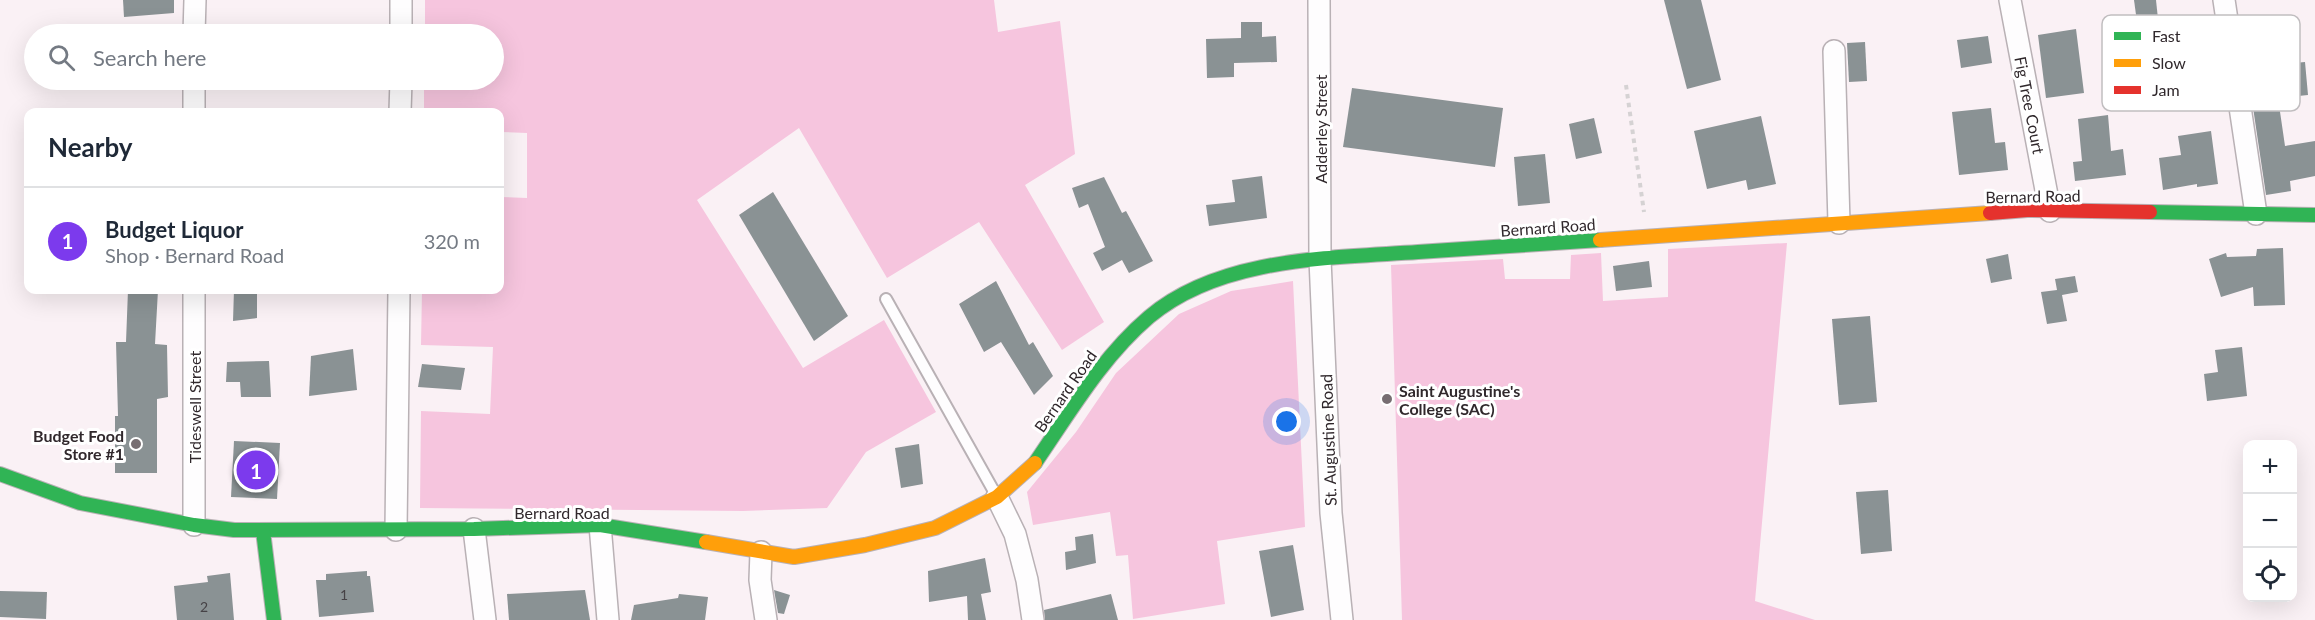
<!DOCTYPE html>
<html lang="en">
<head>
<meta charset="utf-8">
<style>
	body { margin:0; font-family:Lato,sans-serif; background:#f6f6f7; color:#1f2937 }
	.controls { position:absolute; right:18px; bottom:18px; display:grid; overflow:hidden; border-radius:12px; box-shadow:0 6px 24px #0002 }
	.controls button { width:54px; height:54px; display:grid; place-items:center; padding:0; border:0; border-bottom:2px solid #e0e1e3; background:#fff; color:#1f2937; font:30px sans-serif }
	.you { position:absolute; left:1287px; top:422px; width:21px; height:21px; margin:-15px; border:4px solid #fff; border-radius:50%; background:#1a73e8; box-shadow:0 0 0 9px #1a73e833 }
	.badge { display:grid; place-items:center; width:39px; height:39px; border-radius:50%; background:#7c3aed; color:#fff; font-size:20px; font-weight:700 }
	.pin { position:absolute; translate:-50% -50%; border:3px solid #fff; box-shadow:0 2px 6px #0006 }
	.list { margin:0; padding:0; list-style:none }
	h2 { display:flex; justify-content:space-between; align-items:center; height:78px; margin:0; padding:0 24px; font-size:26px }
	h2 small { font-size:20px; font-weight:400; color:#747a83 }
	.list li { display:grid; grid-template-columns:39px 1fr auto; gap:18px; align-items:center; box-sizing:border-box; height:108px; padding:0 24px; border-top:2px solid #e0e1e3 }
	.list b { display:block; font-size:22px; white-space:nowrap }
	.list p { margin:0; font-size:20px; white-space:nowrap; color:#747a83 }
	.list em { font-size:20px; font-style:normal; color:#747a83 }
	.icon { flex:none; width:33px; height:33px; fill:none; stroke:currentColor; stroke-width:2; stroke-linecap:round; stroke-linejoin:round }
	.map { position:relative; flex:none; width:2315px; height:620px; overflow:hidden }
	.search { position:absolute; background:#fff; box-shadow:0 6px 24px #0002; left:24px; top:24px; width:480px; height:66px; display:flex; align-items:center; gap:15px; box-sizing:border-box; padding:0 21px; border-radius:33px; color:#747a83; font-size:22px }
	.panel { position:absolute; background:#fff; box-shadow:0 6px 24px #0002; left:24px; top:108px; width:480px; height:186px; border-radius:12px }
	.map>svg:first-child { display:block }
	.forest { fill:#f6c5de }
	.building { fill:#8a9294 }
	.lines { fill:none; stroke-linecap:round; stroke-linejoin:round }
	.lane-casing { stroke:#b9b1b5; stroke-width:14 }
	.street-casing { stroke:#b9b1b5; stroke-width:24 }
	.fast-casing { stroke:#b9b1b5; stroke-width:16 }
	.slow-casing { stroke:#b9b1b5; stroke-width:16 }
	.jam-casing { stroke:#b9b1b5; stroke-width:16 }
	.path { stroke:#d5d2d3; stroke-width:4; stroke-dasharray:4.5 4.5; stroke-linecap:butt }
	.lane { stroke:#fefdfe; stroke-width:10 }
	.street { stroke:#fefdfe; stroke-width:21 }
	.fast { stroke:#30b455; stroke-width:14 }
	.slow { stroke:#ff9f0a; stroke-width:14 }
	.jam { stroke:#e5322d; stroke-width:14 }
	.poi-dot { fill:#776e72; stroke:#fff; stroke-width:2 }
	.labels { text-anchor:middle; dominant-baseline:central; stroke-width:6; stroke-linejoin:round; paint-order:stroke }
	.number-label { font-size:14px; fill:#464246 }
	.street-label { font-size:16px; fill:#30282c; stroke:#fff }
	.poi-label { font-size:16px; font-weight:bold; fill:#30282c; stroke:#fff; text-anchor:start }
	.key { fill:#fff; stroke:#c1bec0; stroke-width:1.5 }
	.key-label { font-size:16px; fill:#30282c }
</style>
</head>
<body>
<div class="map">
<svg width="2315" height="620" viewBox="0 0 2315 620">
	<rect width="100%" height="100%" fill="#faf1f5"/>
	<g class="forest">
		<path d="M425,0H994L998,32L1060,21L1075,154L1025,185L1104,322L1062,350L979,222L887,278L799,128L697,200L803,368L884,320L936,412L866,452L827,508L743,511L420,508L421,411L490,414L493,347L421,345L422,290H500V197L527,198V133L500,132V112H424V80H494V34H425Z"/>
		<path d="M1787,243L1755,601L1815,620H1402L1391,265L1503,259L1505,279H1570L1571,255L1601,253L1603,301L1668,297V249Z"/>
		<path d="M1293,281L1305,527L1217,541L1225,604L1133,619L1128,555L1116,556L1110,512L1033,525L1027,492L1076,432L1116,373L1179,314L1231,291Z"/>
	</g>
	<g class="building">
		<path d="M123,0H174V13L124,17Z"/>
		<path d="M1664,0H1701L1721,80L1687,89Z"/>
		<path d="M2134,0H2156L2158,19L2137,22Z"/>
		<path d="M1241,22H1262V37L1276,36L1277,62L1234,63V77L1207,78L1206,39L1241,38Z"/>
		<path d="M2076,29L2084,93L2046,98L2038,35Z"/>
		<path d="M1988,36L1992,63L1961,68L1957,40Z"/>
		<path d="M1865,42L1867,81L1849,82L1847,43Z"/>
		<path d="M2305,62L2308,95L2278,98L2285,146L2315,141V176L2290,181L2291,191L2266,195L2247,67Z"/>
		<path d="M1352,88L1503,108L1495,167L1343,147Z"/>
		<path d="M1991,108L1995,143L2005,142L2008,170L1959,175L1952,112Z"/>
		<path d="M2108,115L2111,151L2123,149L2126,175L2075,181L2073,162L2082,161L2078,119Z"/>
		<path d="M1761,116L1776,184L1748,190L1746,180L1707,189L1694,131Z"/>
		<path d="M1594,118L1602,153L1576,159L1569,124Z"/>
		<path d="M2211,131L2218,184L2197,187V184L2163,190L2159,158L2181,155L2178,136Z"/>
		<path d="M1545,154L1550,203L1518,206L1514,157Z"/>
		<path d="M1262,176L1267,218L1209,226L1206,205L1235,202L1232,180Z"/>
		<path d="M1104,177L1122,213L1126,211L1153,261L1129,273L1122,260L1102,271L1093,253L1105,247L1088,204L1079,208L1072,188Z"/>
		<path d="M773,192L848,316L814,341L739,215Z"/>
		<path d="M2283,248L2285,305L2254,306L2253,287L2221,297L2209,259L2226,253L2227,257L2256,256L2257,249Z"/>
		<path d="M2008,254L2012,279L1991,283L1986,259Z"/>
		<path d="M1649,261L1652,287L1616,291L1613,266Z"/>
		<path d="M2075,276L2078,292L2062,295L2067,321L2047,324L2041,292L2057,290L2055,279Z"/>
		<path d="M996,281L1029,345L1033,342L1053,376L1034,395L1001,342L984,352L959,304Z"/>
		<path d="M128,290H158L155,344L167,345L168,397L157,399V473H115V416H118L116,342H126Z"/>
		<path d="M234,290H257V318L233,321Z"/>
		<path d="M1870,316L1877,402L1839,405L1832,319Z"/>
		<path d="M2242,347L2247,396L2207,401L2204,374L2218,372L2215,350Z"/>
		<path d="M353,349L357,390L309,396L311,356Z"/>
		<path d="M269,361L271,397H241L240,382H226L227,362Z"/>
		<path d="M422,364L465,368L461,390L418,387Z"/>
		<path d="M234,441L280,443L277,499L231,497Z"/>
		<path d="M919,444L923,484L901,488L895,448Z"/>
		<path d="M1888,490L1892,551L1861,554L1856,492Z"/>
		<path d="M1093,534L1096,563L1066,570L1065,552L1076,550L1075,537Z"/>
		<path d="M1293,545L1304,610L1271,617L1259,551Z"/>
		<path d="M985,558L991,592L981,594L986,620H968L967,596L929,602L928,571Z"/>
		<path d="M367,571V576H370L374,612L319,617L316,580H326V574Z"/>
		<path d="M230,573L234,620H177L174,586L208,582L207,576Z"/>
		<path d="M585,590L590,620H509L507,594Z"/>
		<path d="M774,590L790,595L784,614L778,613Z"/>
		<path d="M0,591L47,592L46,619L0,617Z"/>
		<path d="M679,594L708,597L705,620H631L634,605L678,598Z"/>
		<path d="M1111,594L1118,620H1045L1044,610Z"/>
	</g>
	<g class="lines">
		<defs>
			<path id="lane" d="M886,299L996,495"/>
			<g id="street">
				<path d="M1319,0L1320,259L1331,513L1342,620"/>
				<path d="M2010,0L2050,211"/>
				<path d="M2224,0L2256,214"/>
				<path d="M194,34L195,0"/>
				<path d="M401,34V0"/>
				<path d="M1834,51L1839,223"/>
				<path d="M194,112V80"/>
				<path d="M400,112L401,80"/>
				<path d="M997,497L1015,534L1027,580L1033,620"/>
				<path d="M194,525V290"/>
				<path d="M600,525L608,620"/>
				<path d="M474,529L485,620"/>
				<path d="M396,530L399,290"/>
				<path d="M761,552L760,580L766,620"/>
			</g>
			<g id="fast">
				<path d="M2150,212L2315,215"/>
				<path d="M1035,463C1070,412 1102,357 1149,317C1220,257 1331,258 1418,252C1479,248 1539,244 1600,240"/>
				<path d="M0,474L80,503L194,525L234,530L474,529L600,525L706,542"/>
				<path d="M263,531L274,620"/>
			</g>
			<g id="slow">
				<path d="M1600,240L1990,213"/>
				<path d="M706,542L794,557L865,545L935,528L997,497L1035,463"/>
			</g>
			<path id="jam" d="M1990,213L2027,210L2150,212"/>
		</defs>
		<use href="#lane" class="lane-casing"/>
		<use href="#street" class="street-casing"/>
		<use href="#fast" class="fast-casing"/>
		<use href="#slow" class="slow-casing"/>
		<use href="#jam" class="jam-casing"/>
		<path class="path" d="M1626,85L1644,212"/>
		<use href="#lane" class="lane"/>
		<use href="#street" class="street"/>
		<use href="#fast" class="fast"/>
		<use href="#slow" class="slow"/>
		<use href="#jam" class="jam"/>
	</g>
	<g class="poi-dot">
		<circle cx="1387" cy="399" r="6"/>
		<circle cx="136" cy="444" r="6"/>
	</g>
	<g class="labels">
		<g class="number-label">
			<text x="344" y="594">1</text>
			<text x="204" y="606">2</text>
		</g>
		<g class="street-label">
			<text transform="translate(2030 105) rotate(79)">Fig Tree Court</text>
			<text transform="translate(1320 129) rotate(-90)">Adderley Street</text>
			<text transform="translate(2033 196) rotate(-1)">Bernard Road</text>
			<text transform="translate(1548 227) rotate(-4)">Bernard Road</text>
			<text transform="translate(1065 391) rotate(-55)">Bernard Road</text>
			<text transform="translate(194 407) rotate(-90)">Tideswell Street</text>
			<text transform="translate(1328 440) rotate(-92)">St. Augustine Road</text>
			<text x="562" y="512">Bernard Road</text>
		</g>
		<g class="poi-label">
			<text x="1399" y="390">Saint Augustine's<tspan x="1399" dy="18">College (SAC)</tspan></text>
			<text x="124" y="435" text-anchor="end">Budget Food<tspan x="124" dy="18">Store #1</tspan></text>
		</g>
	</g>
	<rect x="2102" y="15" width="198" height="96" rx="9" class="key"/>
	<rect x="2114" y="32" width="27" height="8" fill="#30b455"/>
	<rect x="2114" y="59" width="27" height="8" fill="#ff9f0a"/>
	<rect x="2114" y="86" width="27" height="8" fill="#e5322d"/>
	<g class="key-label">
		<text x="2152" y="42">Fast</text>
		<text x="2152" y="69">Slow</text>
		<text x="2152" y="96">Jam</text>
	</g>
</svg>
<div class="controls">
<button>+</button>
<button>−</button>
<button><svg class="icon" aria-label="locate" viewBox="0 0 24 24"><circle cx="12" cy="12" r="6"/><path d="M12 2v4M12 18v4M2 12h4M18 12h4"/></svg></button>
</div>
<div class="you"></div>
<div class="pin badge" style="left:256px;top:470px">1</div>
<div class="search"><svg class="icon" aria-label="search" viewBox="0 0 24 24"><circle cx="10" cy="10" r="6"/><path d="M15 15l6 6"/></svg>Search here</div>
<section class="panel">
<h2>Nearby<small></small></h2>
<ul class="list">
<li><span class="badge">1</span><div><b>Budget Liquor</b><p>Shop · Bernard Road</p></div><em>320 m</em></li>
</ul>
</section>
</div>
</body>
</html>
